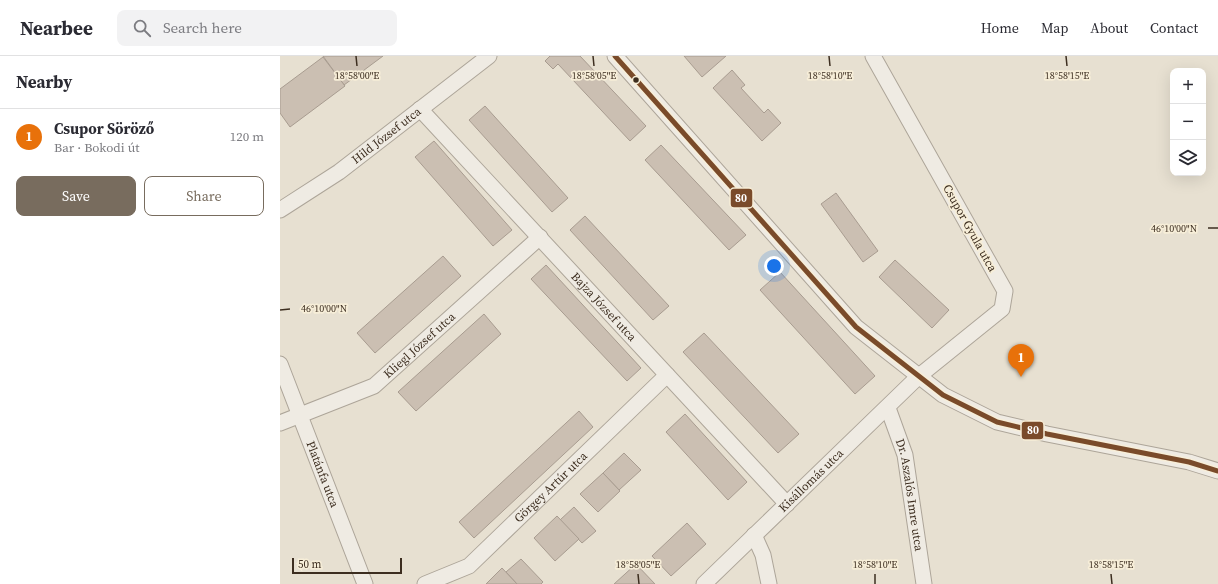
<!DOCTYPE html>
<html lang="en">
<head>
<meta charset="utf-8">
<style>
	body { margin:0; font-family:"Source Serif 4",serif; background:#f2f2f3; color:#2b2b33 }
	.controls { position:absolute; right:12px; top:12px; display:grid; overflow:hidden; border-radius:8px; box-shadow:0 4px 16px #0002 }
	.controls button { width:36px; height:36px; display:grid; place-items:center; padding:0; border:0; border-bottom:1px solid #e1e1e2; background:#fff; color:#2b2b33; font:20px sans-serif }
	.scale { position:absolute; left:12px; bottom:10px; width:110px; box-sizing:border-box; padding-left:4px; border:2px solid #3d2e20; border-top:0; font-size:11px; line-height:14px; white-space:nowrap; color:#3d2e20; -webkit-text-stroke:3px #f7eed8; paint-order:stroke }
	.you { position:absolute; left:494px; top:210px; width:14px; height:14px; margin:-10px; border:3px solid #fff; border-radius:50%; background:#1a73e8; box-shadow:0 0 0 6px #1a73e833 }
	.badge { display:grid; place-items:center; width:26px; height:26px; border-radius:50%; background:#786c5e; color:#fff; font-size:13px; font-weight:700 }
	.pin { position:absolute; translate:-50% -33px; filter:drop-shadow(0 1px 2px #0008) }
	.pin::after { content:''; position:absolute; top:21px; width:14px; height:12px; background:inherit; clip-path:polygon(0 0,100% 0,50% 100%) }
	.list { margin:0; padding:0; list-style:none }
	h2 { display:flex; justify-content:space-between; align-items:center; height:52px; margin:0; padding:0 16px; font-size:17px }
	h2 small { font-size:13px; font-weight:400; color:#7c7c81 }
	.list li { display:grid; grid-template-columns:26px 1fr auto; gap:12px; align-items:center; box-sizing:border-box; height:56px; padding:0 16px; border-top:1px solid #e1e1e2 }
	.list b { display:block; font-size:15px; white-space:nowrap }
	.list p { margin:0; font-size:13px; white-space:nowrap; color:#7c7c81 }
	.list em { font-size:13px; font-style:normal; color:#7c7c81 }
	.actions { display:flex; gap:8px; padding:12px 16px }
	.actions a { flex:1; padding:9px 0; border:1px solid #786c5e; border-radius:8px; text-align:center; font-size:14px; color:#786c5e }
	.actions .main { background:#786c5e; color:#fff }
	.icon { flex:none; width:22px; height:22px; fill:none; stroke:currentColor; stroke-width:2; stroke-linecap:round; stroke-linejoin:round }
	.map { position:relative; flex:none; width:938px; height:528px; overflow:hidden }
	header { display:flex; align-items:center; gap:24px; box-sizing:border-box; height:56px; padding:0 20px; background:#fff; border-bottom:1px solid #e1e1e2 }
	header strong { font-size:19px }
	nav { display:flex; gap:22px; margin-inline-start:auto; font-size:14px }
	.search { width:280px; height:36px; background:#f2f2f3; display:flex; align-items:center; gap:10px; box-sizing:border-box; padding:0 14px; border-radius:8px; color:#7c7c81; font-size:15px }
	main { display:flex }
	aside { flex:1; background:#fff }
	.map>svg:first-child { display:block }
	.building { fill:#cbbfb2; stroke:#a89c90 }
	.lines { fill:none; stroke-linecap:round; stroke-linejoin:round }
	.minor-casing { stroke:#ada599; stroke-width:17 }
	.minor { stroke:#efebe3; stroke-width:15 }
	.bus-1-casing { stroke:#f7eed8; stroke-width:8 }
	.bus-1 { stroke:#7a4b2a; stroke-width:5 }
	.ticks { fill:none; stroke:#3d2e20; stroke-width:1.5 }
	.bus-dot { fill:#3d2e20; stroke:#f7eed8; stroke-width:1.5 }
	.labels { text-anchor:middle; dominant-baseline:central; stroke-width:3.5; stroke-linejoin:round; paint-order:stroke }
	.street-label { font-size:12px; fill:#3d2e20; stroke:#f7eed8 }
	.ticks-label { font-size:10px; text-anchor:middle; fill:#3d2e20; stroke:#f7eed8; stroke-width:3.5; stroke-linejoin:round; paint-order:stroke }
	.line-badge { stroke:#f7eed8; stroke-width:1.5 }
	.badge-label { font-size:11px; text-anchor:middle; font-weight:bold; fill:#fff }
</style>
</head>
<body>
<header>
<strong>Nearbee</strong>
<div class="search"><svg class="icon" aria-label="search" viewBox="0 0 24 24"><circle cx="10" cy="10" r="6"/><path d="M15 15l6 6"/></svg>Search here</div>
<nav><a>Home</a><a>Map</a><a>About</a><a>Contact</a></nav>
</header>
<main>
<aside>
<h2>Nearby<small></small></h2>
<ul class="list">
<li><span class="badge" style="background:#e8710a">1</span><div><b>Csupor Söröző</b><p>Bar · Bokodi út</p></div><em>120 m</em></li>
</ul>
<div class="actions"><a class="main">Save</a><a>Share</a></div>
</aside>
<div class="map">
<svg width="938" height="528" viewBox="0 0 938 528">
	<rect width="100%" height="100%" fill="#e7e0d1"/>
	<g class="building">
		<path d="M43,0H103L64,29Z"/>
		<path d="M270,0H300L366,70L350,85L278,8L273,13L265,5Z"/>
		<path d="M404,0H446L422,21Z"/>
		<path d="M43,1L65,30L10,71L0,57V33Z"/>
		<path d="M452,14L465,29L461,32L484,57L488,53L501,67L482,85L433,32Z"/>
		<path d="M205,50L288,142L272,156L189,64Z"/>
		<path d="M154,85L232,174L213,190L135,101Z"/>
		<path d="M381,89L466,179L449,194L365,104Z"/>
		<path d="M556,137L598,195L583,206L541,148Z"/>
		<path d="M305,160L389,250L373,264L290,174Z"/>
		<path d="M163,200L181,220L95,297L77,277Z"/>
		<path d="M615,204L669,254L652,272L599,221Z"/>
		<path d="M266,209L361,312L347,325L251,223Z"/>
		<path d="M500,216L595,320L575,338L480,234Z"/>
		<path d="M204,258L221,278L136,355L118,336Z"/>
		<path d="M424,277L519,378L498,397L403,296Z"/>
		<path d="M299,355L313,371L194,482L179,466Z"/>
		<path d="M405,358L467,426L448,444L386,376Z"/>
		<path d="M344,397L361,414L339,434L323,417Z"/>
		<path d="M323,417L340,435L318,456L300,438Z"/>
		<path d="M294,451L316,475L302,487L280,464Z"/>
		<path d="M277,460L299,483L275,505L254,482Z"/>
		<path d="M407,467L426,488L391,520L372,500Z"/>
		<path d="M241,503L263,526L261,528H237L226,516Z"/>
		<path d="M356,508L375,528H334Z"/>
		<path d="M222,512L237,528H206Z"/>
	</g>
	<g class="lines">
		<defs>
			<g id="minor">
				<path d="M335,0L576,271L663,339L717,366L767,378L909,406L938,415"/>
				<path id="s1" d="M140,53L507,448"/>
				<path id="s2" d="M0,154L59,116L209,0"/>
				<path id="s3" d="M0,308L85,528"/>
				<path id="s4" d="M608,352L625,399L644,528"/>
				<path id="s5" d="M0,367L94,330L260,181"/>
				<path d="M474,479L483,499L489,528"/>
				<path id="s6" d="M145,528L189,510L387,319"/>
				<path id="s7" d="M424,528L639,320L722,253L725,235L593,0"/>
			</g>
		</defs>
		<use href="#minor" class="minor-casing"/>
		<use href="#minor" class="minor"/>
		<defs>
			<path id="bus-1" d="M335,0L576,271L663,339L717,366L767,378L909,406L938,415"/>
		</defs>
		<use href="#bus-1" class="bus-1-casing"/>
		<use href="#bus-1" class="bus-1"/>
	</g>
	<path class="ticks" d="M76,0L77,10M313,0L314,10M549,0L550,10M786,0L787,10M928,172H938M0,254L10,253M358,518L359,528M595,518V528M831,518L832,528"/>
	<circle class="bus-dot" cx="356" cy="24" r="3.5"/>
	<g class="labels">
		<g class="street-label">
			<text stroke="none"><textPath href="#s2" startOffset="130">Hild József utca</textPath></text>
			<text transform="translate(690 172) rotate(61)">Csupor Gyula utca</text>
			<text stroke="none"><textPath href="#s1" startOffset="270">Bajza József utca</textPath></text>
			<text stroke="none"><textPath href="#s5" startOffset="162">Kliegl József utca</textPath></text>
			<text stroke="none"><textPath href="#s3" startOffset="118">Platánfa utca</textPath></text>
			<text stroke="none"><textPath href="#s7" startOffset="149">Kisállomás utca</textPath></text>
			<text stroke="none"><textPath href="#s6" startOffset="161">Görgey Artúr utca</textPath></text>
			<text stroke="none"><textPath href="#s4" startOffset="90">Dr. Aszalós Imre utca</textPath></text>
		</g>
	</g>
	<g class="ticks-label">
		<text x="77" y="23">18°58'00"E</text>
		<text x="314" y="23">18°58'05"E</text>
		<text x="550" y="23">18°58'10"E</text>
		<text x="787" y="23">18°58'15"E</text>
		<text x="894" y="176">46°10'00"N</text>
		<text x="44" y="256">46°10'00"N</text>
		<text x="358" y="512">18°58'05"E</text>
		<text x="595" y="512">18°58'10"E</text>
		<text x="831" y="512">18°58'15"E</text>
	</g>
	<g class="line-badge">
		<rect x="450" y="132" width="23" height="20" rx="4" fill="#7a4b2a"/>
		<rect x="741" y="365" width="23" height="19" rx="4" fill="#7a4b2a"/>
	</g>
	<g class="badge-label">
		<text x="461" y="146">80</text>
		<text x="753" y="378">80</text>
	</g>
</svg>
<div class="controls">
<button>+</button>
<button>−</button>
<button><svg class="icon" aria-label="layers" viewBox="0 0 24 24"><path d="M12 4l9 5-9 5-9-5zM3 14l9 5 9-5"/></svg></button>
</div>
<div class="scale">50 m</div>
<div class="you"></div>
<div class="pin badge" style="left:741px;top:321px;background:#e8710a">1</div>
</div>
</main>
</body>
</html>
